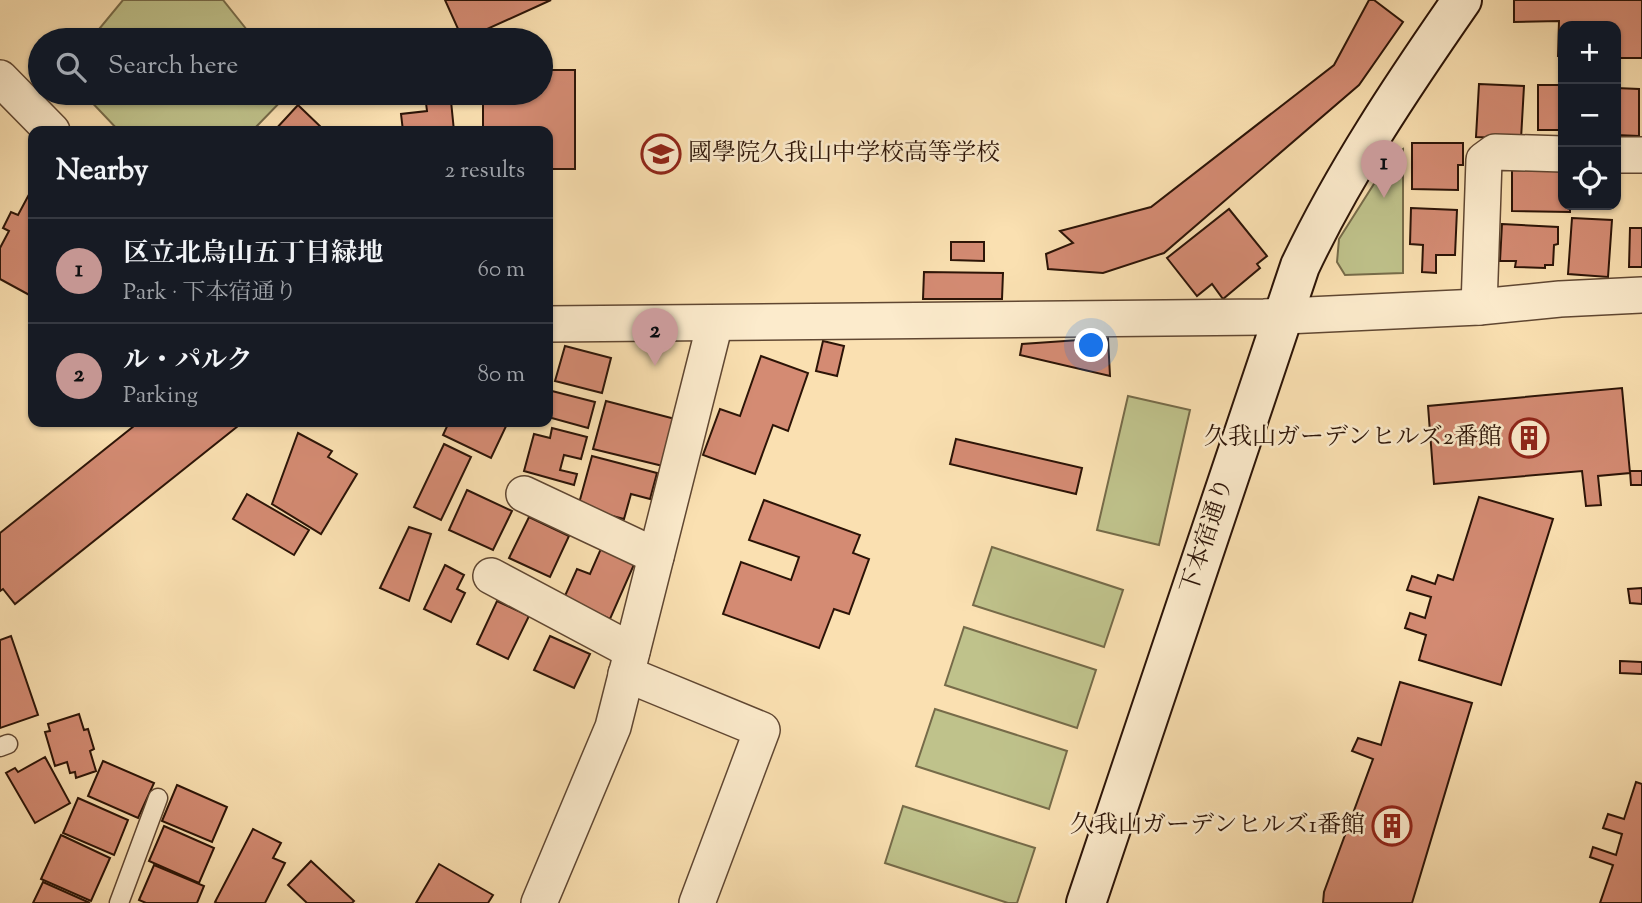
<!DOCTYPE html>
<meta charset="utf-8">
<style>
body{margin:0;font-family:"Sorts Mill Goudy","Noto Serif JP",serif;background:#242831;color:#f1f3f6}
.controls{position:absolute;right:21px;top:21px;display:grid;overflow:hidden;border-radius:14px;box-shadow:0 2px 5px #0004}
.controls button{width:63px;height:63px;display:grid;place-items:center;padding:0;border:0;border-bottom:2px solid #363941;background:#171b24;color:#f1f3f6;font:35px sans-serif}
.you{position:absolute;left:1092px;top:346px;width:24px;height:24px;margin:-18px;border:5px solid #fff;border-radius:50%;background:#1a73e8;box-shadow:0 0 0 10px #1a73e833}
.badge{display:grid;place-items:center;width:46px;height:46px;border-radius:50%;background:#c59692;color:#111;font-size:23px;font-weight:700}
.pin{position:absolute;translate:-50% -58px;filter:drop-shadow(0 2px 4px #0008)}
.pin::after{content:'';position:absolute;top:37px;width:24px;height:21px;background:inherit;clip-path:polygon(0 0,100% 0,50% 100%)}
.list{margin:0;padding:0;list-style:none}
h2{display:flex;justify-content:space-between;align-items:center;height:91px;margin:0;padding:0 28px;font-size:30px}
h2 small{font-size:23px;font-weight:400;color:#9ea1a6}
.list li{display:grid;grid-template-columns:46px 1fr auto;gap:21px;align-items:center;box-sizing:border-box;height:105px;padding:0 28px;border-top:2px solid #363941}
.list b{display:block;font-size:26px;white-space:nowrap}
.list p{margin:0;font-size:23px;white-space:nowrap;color:#9ea1a6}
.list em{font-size:23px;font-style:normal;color:#9ea1a6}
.icon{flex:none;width:38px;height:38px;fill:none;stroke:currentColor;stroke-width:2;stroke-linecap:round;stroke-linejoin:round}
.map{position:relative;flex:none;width:1642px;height:903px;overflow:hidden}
.search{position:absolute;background:#171b24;box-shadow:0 2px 5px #0004;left:28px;top:28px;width:525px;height:77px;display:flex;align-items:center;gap:18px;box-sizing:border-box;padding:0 24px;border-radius:38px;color:#9ea1a6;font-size:26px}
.panel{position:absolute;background:#171b24;box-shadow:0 2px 5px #0004;left:28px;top:126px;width:525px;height:301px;border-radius:14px}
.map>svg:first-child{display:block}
.green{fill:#bfc28b;stroke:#766b49;stroke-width:2}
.building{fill:#d48b73;stroke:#2c1407;stroke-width:2}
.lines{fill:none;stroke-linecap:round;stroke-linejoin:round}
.lane-casing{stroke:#604732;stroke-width:21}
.street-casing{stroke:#604732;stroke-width:38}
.secondary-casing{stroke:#2c1407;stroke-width:42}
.lane{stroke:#fcebcc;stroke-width:18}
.street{stroke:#fcebcc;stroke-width:35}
.secondary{stroke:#fcebcc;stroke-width:38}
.labels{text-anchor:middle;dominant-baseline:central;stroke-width:5;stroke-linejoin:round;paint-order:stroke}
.poi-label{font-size:24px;fill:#2c1407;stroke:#fcebcc;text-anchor:end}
.street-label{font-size:24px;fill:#2c1407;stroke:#fcebcc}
</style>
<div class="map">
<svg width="1642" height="903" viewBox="0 0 1642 903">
<rect width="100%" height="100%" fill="#fae0b1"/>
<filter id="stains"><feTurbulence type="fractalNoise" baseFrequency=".00286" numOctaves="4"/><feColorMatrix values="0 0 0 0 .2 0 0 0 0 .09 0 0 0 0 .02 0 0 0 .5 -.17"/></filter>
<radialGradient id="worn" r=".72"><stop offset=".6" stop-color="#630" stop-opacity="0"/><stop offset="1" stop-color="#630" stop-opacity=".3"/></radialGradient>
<g class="green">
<path d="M123,0H223L255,40H90Z"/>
<path d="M83,93H289L252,131H119Z"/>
<path d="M1403,149V273L1345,275L1337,262L1339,239L1391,157Z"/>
<path d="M1128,396L1190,410L1159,545L1097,530Z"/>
<path d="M992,547L1123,590L1104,647L973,605Z"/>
<path d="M964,627L1096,670L1077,728L945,685Z"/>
<path d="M935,709L1067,751L1049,809L916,766Z"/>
<path d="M903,806L1035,848L1017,903H1008L885,863Z"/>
</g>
<g class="building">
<path d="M445,0H551L463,40Z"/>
<path d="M1369,0H1374L1403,22L1359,85L1164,253L1103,273L1048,269L1046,254L1073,243L1060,231L1151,207L1334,65Z"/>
<path d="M1514,0H1642V58H1616V26H1563V56H1558L1559,21L1514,22Z"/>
<path d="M541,70H575V169H548V131H483V93H541Z"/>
<path d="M1479,84L1524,86L1521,139L1476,137Z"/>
<rect x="1538" y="85" width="25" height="45"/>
<path d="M1616,88L1639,89V136L1616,135Z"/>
<path d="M451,101L454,131H403L401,114L427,111L426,103Z"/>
<path d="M298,105L325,131H274Z"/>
<path d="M1412,143H1463V165H1458V190L1412,189Z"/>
<path d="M1512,170L1563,171V205H1570V212L1512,211Z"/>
<path d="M33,187V297L0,279V248L9,231L3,228L11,212L18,215Z"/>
<path d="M1411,208L1457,210L1455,255H1436V273L1422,272L1423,245L1410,244Z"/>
<path d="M1229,209L1267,256L1257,264L1260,268L1223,299L1212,284L1197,296L1167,258Z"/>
<path d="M1572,218L1612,220L1608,277L1568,274Z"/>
<path d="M1502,224L1558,227V244L1554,245L1553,265H1545V268L1515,267L1516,261H1500Z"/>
<path d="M1630,228H1642V267H1629Z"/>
<path d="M951,242H984V261L951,260Z"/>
<path d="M924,272L1003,273L1002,299H923Z"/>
<path d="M1108,338L1110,376L1020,355L1022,344Z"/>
<path d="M823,341L844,346L837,376L816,371Z"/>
<path d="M565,346L611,358L602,393L555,381Z"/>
<path d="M761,356L808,373L788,431L773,425L755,474L703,455L720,409L740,416Z"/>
<path d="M1622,388L1630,473L1598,476L1601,505L1586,506L1582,471L1434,484L1428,406Z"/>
<path d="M548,390L595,402L588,428L548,417Z"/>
<path d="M606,401L679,420L667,467L593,449Z"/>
<path d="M139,422H243L15,604L3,589L0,591V533Z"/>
<path d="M449,422H508L491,458L443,435Z"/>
<path d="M552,428L587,437L581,459L564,455L560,470L577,474L574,485L524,471L534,434L550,438Z"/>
<path d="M298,433L332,451L328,457L357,474L321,534L272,504Z"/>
<path d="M956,439L1082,468L1076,494L950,464Z"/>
<path d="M444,444L471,457L441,520L414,507Z"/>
<path d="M592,456L657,473L650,499L631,494L624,519L578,507Z"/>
<path d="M1630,471H1642V485H1631Z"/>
<path d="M467,490L512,511L493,550L449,530Z"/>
<path d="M247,494L309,530L294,555L233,519Z"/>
<path d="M1479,497L1553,519L1501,685L1419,660L1426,635L1405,628L1410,613L1425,618L1431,597L1407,590L1412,576L1435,584L1438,575L1453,580Z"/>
<path d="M764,500L860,535L853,553L869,559L849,614L834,609L819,648L723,614L741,562L791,580L799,557L749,540Z"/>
<path d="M529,517L569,536L550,577L509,558Z"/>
<path d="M409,527L431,534L409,601L380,588Z"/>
<path d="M603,544L636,560L610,619L564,598L577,569L590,574Z"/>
<path d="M445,565L464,575L457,589L465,593L451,622L424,609Z"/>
<path d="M1642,588V604L1630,603L1628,589Z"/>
<path d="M497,601L529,616L508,659L477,644Z"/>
<path d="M11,636L38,715L0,728V640Z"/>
<path d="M550,636L590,654L574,688L534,670Z"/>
<path d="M1620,661L1642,662V674L1620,673Z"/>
<path d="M1400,682L1472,703L1412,903H1323L1324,892L1373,759L1352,751L1358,738L1381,745Z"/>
<path d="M79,714L84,730L88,729L94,749L90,751L96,771L76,778L75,772L70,773L67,762L55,766L45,732L50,731L48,724Z"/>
<path d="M45,757L70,803L35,823L6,773L15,768L18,772Z"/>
<path d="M103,761L154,783L138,818L88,796Z"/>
<path d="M1636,782L1642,784V903H1600L1613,865L1590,857L1593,847L1616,855L1622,834L1603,828L1608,814L1624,819Z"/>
<path d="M177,785L227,807L212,842L162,821Z"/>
<path d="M78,798L128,820L114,855L63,833Z"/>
<path d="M164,826L214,848L199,883L149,861Z"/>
<path d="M253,829L281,843L273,858L285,863L265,903H217L215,902Z"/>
<path d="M61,835L110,858L91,901L41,879Z"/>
<path d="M311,861L354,901L352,903H307L288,885Z"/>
<path d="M439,864L493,895L488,903H416Z"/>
<path d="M154,865L204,886L197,903H146L139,900Z"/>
<path d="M43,882L90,903H33Z"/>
</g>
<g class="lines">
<g class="lane-casing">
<g id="lane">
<path d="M0,747L8,744"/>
<path d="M119,903L158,798"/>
</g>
</g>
<g class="street-casing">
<g id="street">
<path d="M0,78L52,131"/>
<path d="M1616,155H1642"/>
<path d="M1479,307L1484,160L1495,152L1563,154"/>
<path d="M548,324L1264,317L1479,307L1560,299L1642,295"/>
<path d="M524,494L656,556"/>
<path d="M491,576L632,651"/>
<path d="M626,674L762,730L697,903"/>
<path d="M539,903L613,727L715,323"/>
</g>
</g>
<g class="secondary-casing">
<path id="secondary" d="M1086,903L1300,266C1344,173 1403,85 1462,0"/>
</g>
<use href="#lane" class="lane"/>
<use href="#street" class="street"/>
<use href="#secondary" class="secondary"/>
</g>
<defs>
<g id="school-ring" transform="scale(2.0125)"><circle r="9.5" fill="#fcebcc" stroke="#8f2418" stroke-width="1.5"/><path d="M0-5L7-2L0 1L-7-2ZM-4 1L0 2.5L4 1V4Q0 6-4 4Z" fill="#8f2418"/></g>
<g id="building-ring" transform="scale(2.0125)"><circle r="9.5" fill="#fcebcc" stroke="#8f2418" stroke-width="1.5"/><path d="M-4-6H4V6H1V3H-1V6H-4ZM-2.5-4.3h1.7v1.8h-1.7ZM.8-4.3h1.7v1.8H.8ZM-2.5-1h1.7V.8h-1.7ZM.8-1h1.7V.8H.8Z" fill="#8f2418"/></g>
</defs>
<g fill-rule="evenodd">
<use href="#school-ring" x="661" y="154"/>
<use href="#building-ring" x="1529" y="438"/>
<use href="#building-ring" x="1392" y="826"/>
</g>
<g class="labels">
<g class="poi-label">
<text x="688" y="154" text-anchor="start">國學院久我山中学校高等学校</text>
<text x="1502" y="438">久我山ガーデンヒルズ2番館</text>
<text x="1365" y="826">久我山ガーデンヒルズ1番館</text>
</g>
<g class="street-label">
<text transform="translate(1208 536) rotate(-72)">下本宿通り</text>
</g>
</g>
<rect width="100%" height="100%" filter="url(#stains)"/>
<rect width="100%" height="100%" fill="url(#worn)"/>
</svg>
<div class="controls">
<button>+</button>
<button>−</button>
<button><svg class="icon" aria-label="locate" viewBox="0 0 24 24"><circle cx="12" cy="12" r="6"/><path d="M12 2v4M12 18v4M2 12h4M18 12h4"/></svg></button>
</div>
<div class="you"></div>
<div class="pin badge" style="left:1384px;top:198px">1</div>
<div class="pin badge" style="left:655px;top:366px">2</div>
<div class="search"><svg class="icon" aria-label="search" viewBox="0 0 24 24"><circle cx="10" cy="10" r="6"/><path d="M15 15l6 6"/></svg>Search here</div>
<section class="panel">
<h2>Nearby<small>2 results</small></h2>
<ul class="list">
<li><span class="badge">1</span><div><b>区立北烏山五丁目緑地</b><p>Park · 下本宿通り</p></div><em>60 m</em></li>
<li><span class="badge">2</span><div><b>ル・パルク</b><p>Parking</p></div><em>80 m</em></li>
</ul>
</section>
</div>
